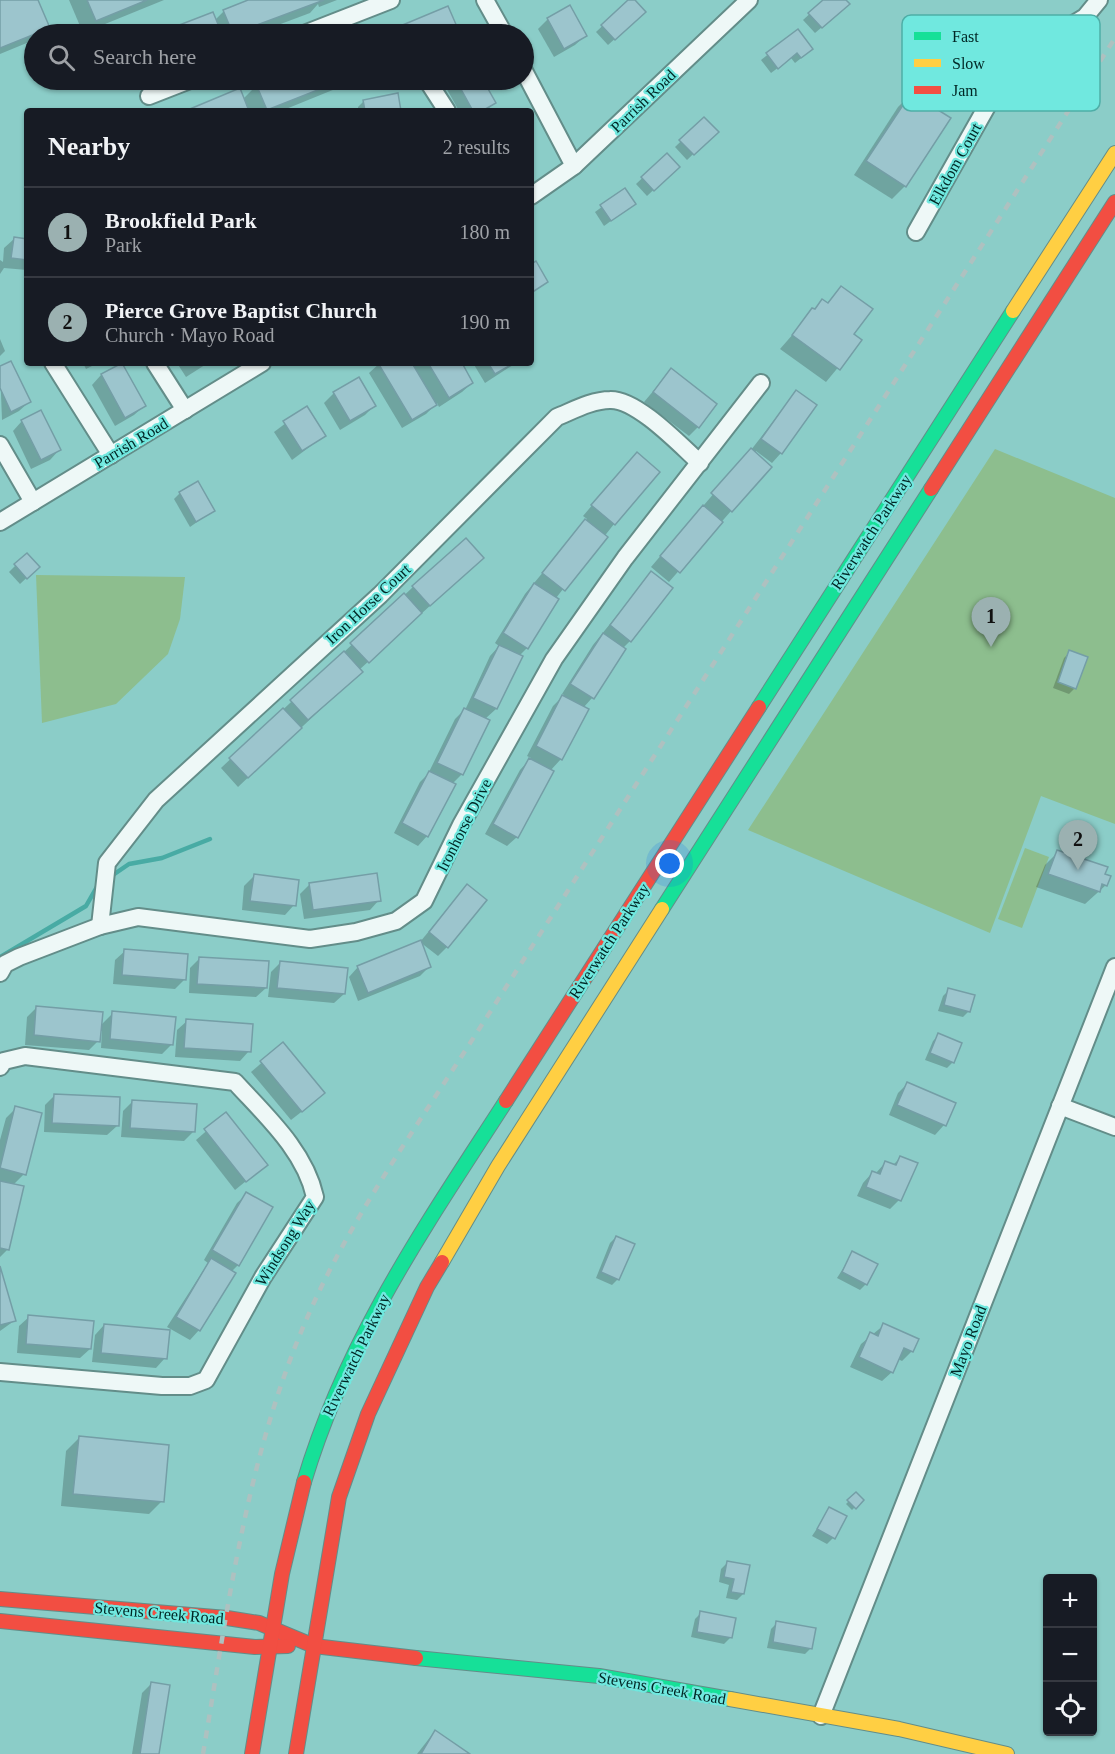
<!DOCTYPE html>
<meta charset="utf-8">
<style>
body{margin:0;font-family:Georgia,serif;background:#242831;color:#f1f3f6}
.controls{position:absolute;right:18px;bottom:18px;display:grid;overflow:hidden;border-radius:6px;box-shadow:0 2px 4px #0004}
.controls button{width:54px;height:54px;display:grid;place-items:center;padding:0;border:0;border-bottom:2px solid #363941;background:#171b24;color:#f1f3f6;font:30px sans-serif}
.you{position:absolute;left:670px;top:864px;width:21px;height:21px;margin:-15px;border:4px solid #fff;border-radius:50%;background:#1a73e8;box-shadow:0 0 0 9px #1a73e833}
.badge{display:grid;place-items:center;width:39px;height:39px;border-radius:50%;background:#9bb1b1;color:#111;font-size:20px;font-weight:700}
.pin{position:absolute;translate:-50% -50px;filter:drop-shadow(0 2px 3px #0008)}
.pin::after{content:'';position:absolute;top:32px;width:21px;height:18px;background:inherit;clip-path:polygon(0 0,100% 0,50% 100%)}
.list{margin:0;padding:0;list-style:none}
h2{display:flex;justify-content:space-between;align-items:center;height:78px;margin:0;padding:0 24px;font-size:26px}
h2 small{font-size:20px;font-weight:400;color:#9ea1a6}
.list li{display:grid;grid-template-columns:39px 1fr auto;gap:18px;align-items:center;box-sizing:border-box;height:90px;padding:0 24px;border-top:2px solid #363941}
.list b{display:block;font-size:22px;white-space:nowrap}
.list p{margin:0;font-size:20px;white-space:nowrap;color:#9ea1a6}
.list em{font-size:20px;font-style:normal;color:#9ea1a6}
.icon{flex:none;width:33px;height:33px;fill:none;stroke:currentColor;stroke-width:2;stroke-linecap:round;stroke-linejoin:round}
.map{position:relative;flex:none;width:1115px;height:1754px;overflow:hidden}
.search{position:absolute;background:#171b24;box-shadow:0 2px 4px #0004;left:24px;top:24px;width:510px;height:66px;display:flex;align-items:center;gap:15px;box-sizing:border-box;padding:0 21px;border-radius:33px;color:#9ea1a6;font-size:22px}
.panel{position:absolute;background:#171b24;box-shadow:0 2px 4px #0004;left:24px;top:108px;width:510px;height:258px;border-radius:6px}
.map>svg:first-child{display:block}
.green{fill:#8dbe8e}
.shadow{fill:#0003}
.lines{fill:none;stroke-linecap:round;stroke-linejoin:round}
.stream{stroke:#48aba4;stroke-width:4.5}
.building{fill:#9cc5cd;stroke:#749ea6;stroke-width:1.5}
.street-casing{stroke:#638d89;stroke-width:20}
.fast-casing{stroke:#638d89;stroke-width:16}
.slow-casing{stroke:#638d89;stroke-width:16}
.jam-casing{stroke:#638d89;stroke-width:16}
.street{stroke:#eef8f7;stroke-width:16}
.fast{stroke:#16e098;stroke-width:14}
.slow{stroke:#ffcf43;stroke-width:14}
.jam{stroke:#f24e42;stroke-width:14}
.rail{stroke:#aec1c0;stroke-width:4.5;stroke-dasharray:8 8;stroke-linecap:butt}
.labels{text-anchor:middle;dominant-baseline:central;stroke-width:4.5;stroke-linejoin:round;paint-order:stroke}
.street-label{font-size:16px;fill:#002624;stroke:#70e8df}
.key{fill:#70e8df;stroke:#4eaea7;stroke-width:1.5}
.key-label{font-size:16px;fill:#002624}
</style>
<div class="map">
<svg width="1115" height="1754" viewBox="0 0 1115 1754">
<rect width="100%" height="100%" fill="#8bcdc8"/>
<g class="green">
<path d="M995,449L1115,498V824L1041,796L990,933L748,830Z"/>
<path d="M36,575L185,577L180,619L168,654L116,704L42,723Z"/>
<path d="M1025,848L1049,857L1022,928L998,919Z"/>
</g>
<g class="shadow">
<path d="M0,0H37L48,27L41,34H34V40L0,54Z"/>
<path d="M69,0H164L83,33Z"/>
<path d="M252,0H337L319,7L318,4L310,13L254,34H160L212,14L214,21L224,11Z"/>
<path d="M630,0H633L638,18L608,45L596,32Z"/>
<path d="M825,0H844L842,10L815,33L803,20Z"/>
<path d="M447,8L456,29L451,34H385Z"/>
<path d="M548,19L585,36L575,45L554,57L538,29Z"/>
<path d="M797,31L805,55L795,63L791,58L771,73L761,60Z"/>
<path d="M270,80H351L345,85L281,111H189L243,99L257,85Z"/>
<path d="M448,80H481L494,103L486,111H459L444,84Z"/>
<path d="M911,94L949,119L905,186L892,199L854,175L898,107Z"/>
<path d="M364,101L400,111H358V107Z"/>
<path d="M704,119L716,132L687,160L675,147Z"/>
<path d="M667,155L678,167L647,196L636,184Z"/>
<path d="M625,190L634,204L604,226L595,212Z"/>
<path d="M14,239L27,240V270L4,268L0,274V260L3,262L4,248Z"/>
<path d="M841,288L852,335L860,341L826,382L780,349L822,301L826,304Z"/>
<path d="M0,339L5,351L0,356Z"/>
<path d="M83,363H98L86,369Z"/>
<path d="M177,363H208L186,377Z"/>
<path d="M380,363H460L472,383L462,392L439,407L437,403L426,414L402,428L369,373Z"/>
<path d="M473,363H516L485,383Z"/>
<path d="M121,364L144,406L134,415L115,426L92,385L101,375Z"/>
<path d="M0,368L29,402L19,411L2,420Z"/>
<path d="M671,370L698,427L689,436L644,402Z"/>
<path d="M358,379L374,406L365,415L340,430L324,403L334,393Z"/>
<path d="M796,392L781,453L772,463L756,451L731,511L669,582L651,567L751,450Z"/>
<path d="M306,408L324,436L292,460L274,432Z"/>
<path d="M22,421L59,450L50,460L31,469L13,431Z"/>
<path d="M627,464L614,524L556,598L527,648L519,656L496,709L485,719L488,721L462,774L452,784L427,836L418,846L394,833L420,782L428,774L455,719L466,708L490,656L499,646L495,643L525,594L587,519L583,516Z"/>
<path d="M180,493L214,510L190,527L174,499Z"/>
<path d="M26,555L38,567L20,584L9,572Z"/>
<path d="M473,567L359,670L351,681L238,787L221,768L413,587Z"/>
<path d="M651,573L630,641L623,648L592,698L583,708L561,759L550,771L517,837L507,846L485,834L520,770L531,758L527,756L553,706L564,695L562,694L593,645Z"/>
<path d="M1070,652L1075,688L1069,694L1053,688L1064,658Z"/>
<path d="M1058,852L1106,885L1085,904L1036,887L1045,865Z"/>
<path d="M254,876L294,905L285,915L242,910L244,886Z"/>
<path d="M309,885L379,900L370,910L304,919L300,894Z"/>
<path d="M458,896L447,947L438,956L420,942Z"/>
<path d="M125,951L184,980L175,989L113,984L115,960Z"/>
<path d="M200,958L266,988L256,997L189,993L190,968Z"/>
<path d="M280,963L344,994L334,1003L268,997L271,972Z"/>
<path d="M430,966L420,976L358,1001L349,977L358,967Z"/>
<path d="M949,990L969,1011L963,1017L938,1011L943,996Z"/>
<path d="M37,1007L100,1026L113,1013L172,1044L162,1054L101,1048L102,1031L99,1030L98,1041L89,1050L25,1045L27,1017Z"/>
<path d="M187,1021L249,1051L240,1061L175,1057L177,1030Z"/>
<path d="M939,1035L953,1062L947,1068L925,1060L933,1041Z"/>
<path d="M283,1044L314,1102L291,1120L251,1072Z"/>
<path d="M907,1084L954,1104L944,1125L935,1135L889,1115L898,1093Z"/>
<path d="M55,1095L117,1126L107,1135L44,1132L45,1105Z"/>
<path d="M132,1102L194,1131L184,1141L121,1137L123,1111Z"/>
<path d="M16,1108L24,1174L13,1185L7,1250L0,1257V1140L6,1118Z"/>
<path d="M226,1114L266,1165L235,1190L196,1140Z"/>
<path d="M901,1157L899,1200L890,1209L857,1196L863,1183L872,1173L875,1174L885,1163L892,1166Z"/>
<path d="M247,1194L238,1265L231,1272L199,1330L190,1340L167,1327L208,1263L204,1260L237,1203Z"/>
<path d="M616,1237L618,1279L612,1285L596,1278L610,1243Z"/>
<path d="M853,1253L866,1284L860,1290L837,1278Z"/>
<path d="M0,1271L14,1321L0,1331Z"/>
<path d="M29,1317L90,1349L80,1358L17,1353L19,1326Z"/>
<path d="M104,1325L165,1358L156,1368L92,1362L95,1335Z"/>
<path d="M884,1325L912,1351L902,1361L898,1359L892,1372L882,1381L850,1367L861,1344Z"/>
<path d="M79,1438L162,1501L149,1514L61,1506L66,1451Z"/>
<path d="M856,1494L862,1500L852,1510L846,1504Z"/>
<path d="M830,1509L833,1538L827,1544L812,1536Z"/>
<path d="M728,1562L743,1594L737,1600L726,1598L729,1585L719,1582L721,1569Z"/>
<path d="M701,1613L730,1638L724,1644L691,1637L695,1619Z"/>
<path d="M777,1623L811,1648L805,1654L767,1648L771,1629Z"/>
<path d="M151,1684L158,1754H132L142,1693Z"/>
<path d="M435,1731L467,1754H417Z"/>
</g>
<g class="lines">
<g class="stream">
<path d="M110,877L129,864L162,858L210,839"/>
<path d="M0,957L86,906L98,885"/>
</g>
</g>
<g class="building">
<path d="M0,0H38L50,28L0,48Z"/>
<path d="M87,0H147L96,21Z"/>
<path d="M248,0H324L233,34L223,10Z"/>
<path d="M628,0H635L646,12L615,40L601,25Z"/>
<path d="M823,0H846L850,4L822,28L808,13Z"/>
<path d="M570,5L587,36L564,49L547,18Z"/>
<path d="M448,6L458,29L446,34H381Z"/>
<path d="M213,12L222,34H156Z"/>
<path d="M798,29L813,49L801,58L797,53L778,69L766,53Z"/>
<path d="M267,80H343L267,110L256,84Z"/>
<path d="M456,80H483L496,103L482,111H473Z"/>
<path d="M240,88L249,111H185Z"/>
<path d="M398,93L401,111H365L363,100Z"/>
<path d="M911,93L951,118L906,187L866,161Z"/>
<path d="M704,117L719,132L694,155L679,140Z"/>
<path d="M667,153L680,167L654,191L641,177Z"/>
<path d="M625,188L636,204L611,221L600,205Z"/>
<path d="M14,237L27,239V260L11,258Z"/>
<path d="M536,261L548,282L531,293V264Z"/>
<path d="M841,286L873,309L854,334L862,340L840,370L792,335L812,308L815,309L822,299L828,303Z"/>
<path d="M11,361L31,402L11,412L0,388V366Z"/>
<path d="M122,363L146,406L125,418L101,374Z"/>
<path d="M378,363H412L437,405L412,420Z"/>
<path d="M428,363H462L473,383L449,398Z"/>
<path d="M488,363H514L495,374Z"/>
<path d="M671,368L717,404L699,428L653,392Z"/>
<path d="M359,377L376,406L350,421L333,392Z"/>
<path d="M796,390L817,405L782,454L761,439Z"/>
<path d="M307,406L326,436L302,451L283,421Z"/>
<path d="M41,410L61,450L41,460L21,420Z"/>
<path d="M751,448L772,467L732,512L711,493Z"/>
<path d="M637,452L660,472L615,525L591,505Z"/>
<path d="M198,481L215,511L196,522L179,492Z"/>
<path d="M703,505L723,522L680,573L660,556Z"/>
<path d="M585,519L608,537L565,591L542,573Z"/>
<path d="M466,538L484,558L430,606L412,586Z"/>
<path d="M27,553L40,567L27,579L14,564Z"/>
<path d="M651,571L673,588L631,642L610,625Z"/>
<path d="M534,583L559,599L528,649L503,633Z"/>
<path d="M404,593L422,613L369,663L350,643Z"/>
<path d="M603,633L626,649L594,699L570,684Z"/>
<path d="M499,645L523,656L497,709L473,698Z"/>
<path d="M1069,650L1088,657L1076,689L1058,682Z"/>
<path d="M344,651L363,672L308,720L290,700Z"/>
<path d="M562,695L589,709L562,760L536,746Z"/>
<path d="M283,708L302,728L248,778L229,758Z"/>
<path d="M464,708L490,720L463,775L437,763Z"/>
<path d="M529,758L554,771L518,838L493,824Z"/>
<path d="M429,771L456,784L428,837L402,823Z"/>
<path d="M1057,850L1108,867L1105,874L1111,876L1107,886L1102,884L1100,892L1048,874Z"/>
<path d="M377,873L381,901L313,910L309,883Z"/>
<path d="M254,874L299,880L296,906L250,901Z"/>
<path d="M467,884L487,900L448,948L429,932Z"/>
<path d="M421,940L431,967L368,993L357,966Z"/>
<path d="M124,949L188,954L186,980L122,975Z"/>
<path d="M199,957L269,961L267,988L197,984Z"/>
<path d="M280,961L348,968L345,994L277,988Z"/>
<path d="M948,988L975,995L970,1012L944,1005Z"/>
<path d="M36,1006L103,1012L100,1042L34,1035Z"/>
<path d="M112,1011L176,1017L173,1045L110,1039Z"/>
<path d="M186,1019L253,1024L251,1052L184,1048Z"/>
<path d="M938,1033L962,1043L954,1063L930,1053Z"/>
<path d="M283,1042L325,1093L302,1112L260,1061Z"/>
<path d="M907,1082L956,1103L946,1126L897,1105Z"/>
<path d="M54,1094L120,1097L119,1126L52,1123Z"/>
<path d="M132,1100L197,1104L195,1132L130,1128Z"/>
<path d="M15,1106L42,1113L26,1175L0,1168Z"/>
<path d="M226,1112L268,1165L246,1182L204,1129Z"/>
<path d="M900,1156L918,1163L901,1201L866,1187L872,1171L880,1174L885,1161L896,1165Z"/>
<path d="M0,1181L24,1186L9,1250L0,1248Z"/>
<path d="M246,1192L273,1207L239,1266L212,1250Z"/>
<path d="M616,1236L635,1244L619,1280L601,1272Z"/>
<path d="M852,1251L878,1264L867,1285L842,1272Z"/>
<path d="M211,1258L236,1273L200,1331L176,1317Z"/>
<path d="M0,1266L16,1321L0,1325Z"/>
<path d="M28,1315L94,1321L91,1349L26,1344Z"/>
<path d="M883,1323L919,1339L913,1352L904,1348L893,1373L859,1357L870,1332L878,1336Z"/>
<path d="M104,1324L170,1330L167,1359L101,1353Z"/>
<path d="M79,1436L169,1445L164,1502L73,1494Z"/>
<path d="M856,1492L864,1500L856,1509L847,1500Z"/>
<path d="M829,1507L847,1516L835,1539L817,1529Z"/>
<path d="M727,1561L750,1565L744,1594L731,1592L734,1579L724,1577Z"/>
<path d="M700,1611L736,1618L732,1638L697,1632Z"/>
<path d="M776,1621L816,1628L812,1649L773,1642Z"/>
<path d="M151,1682L170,1685L159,1754H140Z"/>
<path d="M435,1730L470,1754H421Z"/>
</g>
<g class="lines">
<g class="street-casing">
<g id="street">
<path d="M485,0L504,34"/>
<path d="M304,34L391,0"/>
<path d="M524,71L574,166"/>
<path d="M427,80L447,111"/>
<path d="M149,96L190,80"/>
<path d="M531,196L574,166L749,0"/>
<path d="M916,232L999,85L1057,34L1085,17L1099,0"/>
<path d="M53,363L111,455"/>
<path d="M155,363L185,410"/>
<path d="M0,445L33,502"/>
<path d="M0,522L262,363"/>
<path d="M100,926L107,863L156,800L380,595L557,417C572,411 592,400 610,400C637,399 680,445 700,463"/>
<path d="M0,973L5,964L19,957L100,926L138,917L310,939L356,932L396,921L424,901L461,825L554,659L625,558L761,383"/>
<path d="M0,1067L4,1061L25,1056L235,1082C266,1116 305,1151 315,1197L263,1277L206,1380L190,1386H162L0,1372"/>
<path d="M1060,1106L1115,1127"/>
<path d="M821,1716L1115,967"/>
</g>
</g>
<g class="fast-casing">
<g id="fast">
<path d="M759,707L1013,311"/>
<path d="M662,909L931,489"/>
<path d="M304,1482C347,1338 426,1225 506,1101"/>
<path d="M416,1658L599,1676L730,1699"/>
</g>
</g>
<g class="slow-casing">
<g id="slow">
<path d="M1013,311L1115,153"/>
<path d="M442,1262L498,1166L662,909"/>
<path d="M730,1699L899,1729L1007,1754"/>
</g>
</g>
<g class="jam-casing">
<g id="jam">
<path d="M931,489L1115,202"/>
<path d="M506,1101L759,707"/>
<path d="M0,1599L227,1618L259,1623L314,1646L416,1658"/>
<path d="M0,1621L255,1647L288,1646"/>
<path d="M252,1754L282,1574L304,1482"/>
<path d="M296,1754L339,1497L368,1414L427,1287L442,1262"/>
</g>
</g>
<use href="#street" class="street"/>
<use href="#fast" class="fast"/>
<use href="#slow" class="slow"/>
<use href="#jam" class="jam"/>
<path class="rail" d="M203,1754C228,1607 247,1455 307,1318C350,1219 416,1128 474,1037L1115,38"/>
</g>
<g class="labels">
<g class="street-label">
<text transform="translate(643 101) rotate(-44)">Parrish Road</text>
<text transform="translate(955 164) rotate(-61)">Elkdom Court</text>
<text transform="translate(131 443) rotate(-31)">Parrish Road</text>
<text transform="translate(871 532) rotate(-57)">Riverwatch Parkway</text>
<text transform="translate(368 604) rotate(-43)">Iron Horse Court</text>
<text transform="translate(464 825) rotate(-63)">Ironhorse Drive</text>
<text transform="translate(609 941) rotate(-57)">Riverwatch Parkway</text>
<text transform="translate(285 1243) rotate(-58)">Windsong Way</text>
<text transform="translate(968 1341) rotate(-69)">Mayo Road</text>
<text transform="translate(356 1355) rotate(-64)">Riverwatch Parkway</text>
<text transform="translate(159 1613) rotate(5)">Stevens Creek Road</text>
<text transform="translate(662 1688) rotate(10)">Stevens Creek Road</text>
</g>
</g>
<rect x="902" y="15" width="198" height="96" rx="9" class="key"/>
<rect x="914" y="32" width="27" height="8" fill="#16e098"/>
<rect x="914" y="59" width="27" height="8" fill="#ffcf43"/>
<rect x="914" y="86" width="27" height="8" fill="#f24e42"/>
<g class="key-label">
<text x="952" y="42">Fast</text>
<text x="952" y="69">Slow</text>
<text x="952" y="96">Jam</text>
</g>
</svg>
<div class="controls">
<button>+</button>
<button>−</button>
<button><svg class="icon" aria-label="locate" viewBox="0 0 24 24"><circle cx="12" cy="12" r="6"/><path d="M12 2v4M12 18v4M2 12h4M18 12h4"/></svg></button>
</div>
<div class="you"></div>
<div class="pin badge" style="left:991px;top:647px">1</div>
<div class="pin badge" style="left:1078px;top:870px">2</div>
<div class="search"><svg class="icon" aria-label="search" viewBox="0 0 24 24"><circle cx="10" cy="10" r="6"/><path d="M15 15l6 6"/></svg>Search here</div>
<section class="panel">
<h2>Nearby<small>2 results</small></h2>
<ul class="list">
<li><span class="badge">1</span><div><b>Brookfield Park</b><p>Park</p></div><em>180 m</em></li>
<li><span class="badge">2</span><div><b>Pierce Grove Baptist Church</b><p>Church · Mayo Road</p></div><em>190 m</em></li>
</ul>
</section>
</div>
